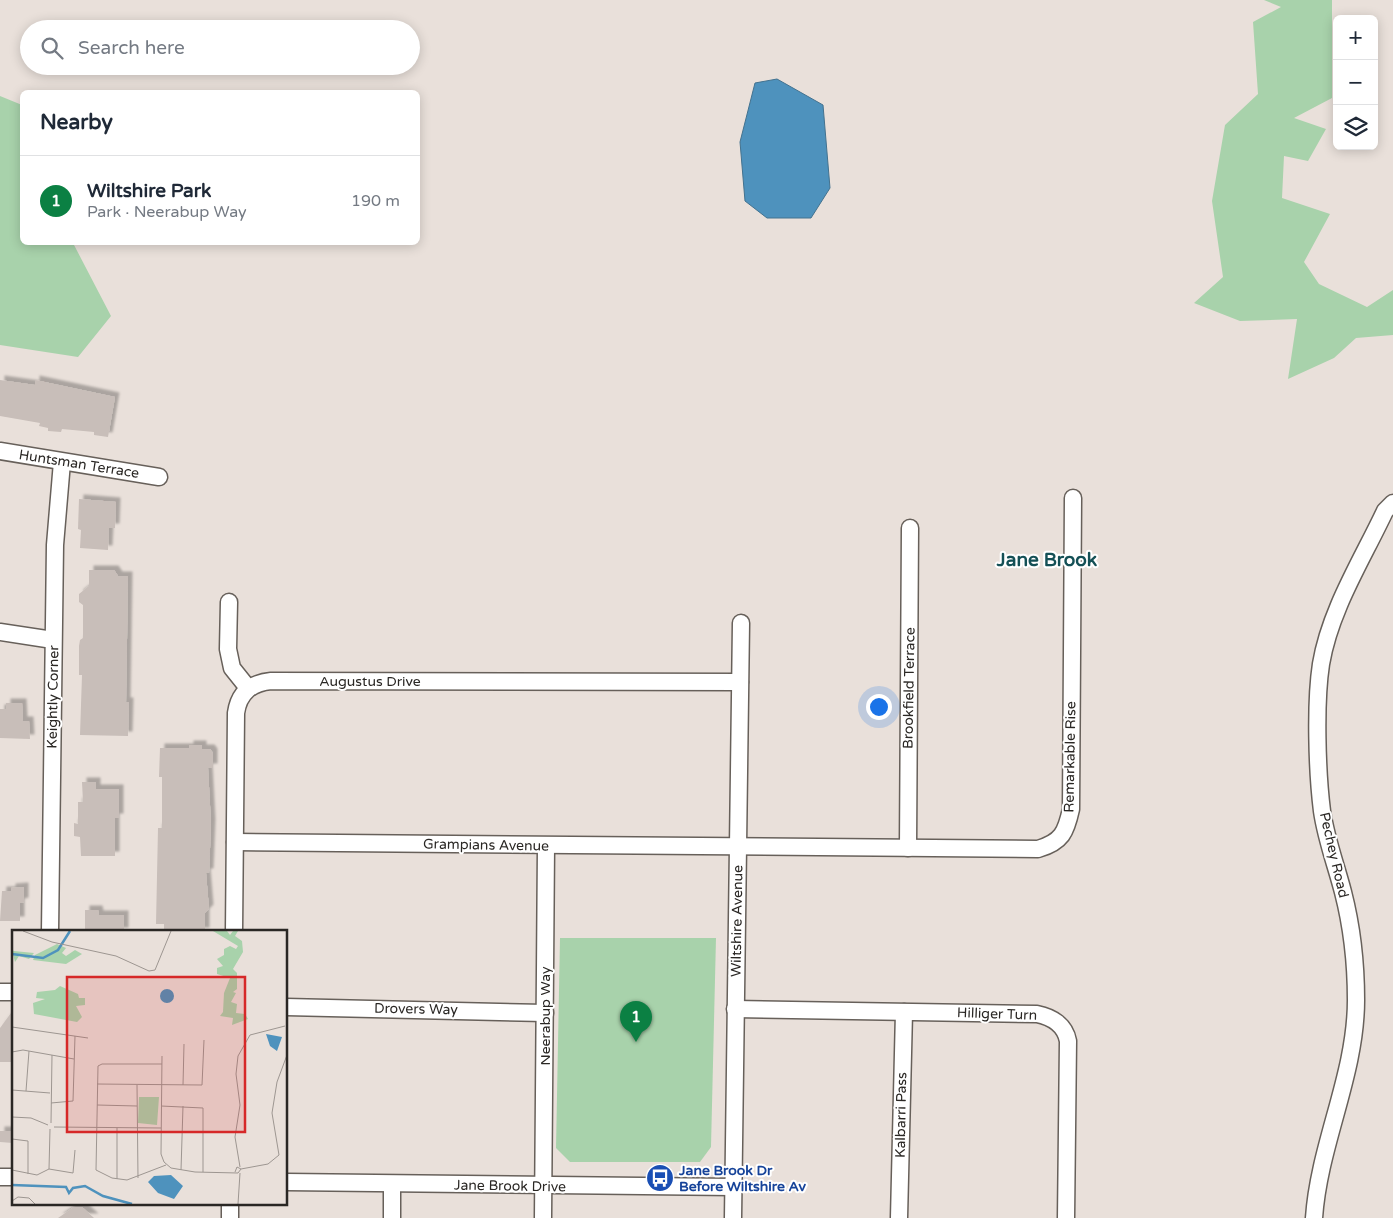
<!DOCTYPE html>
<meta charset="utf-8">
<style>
body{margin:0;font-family:"Varela Round",sans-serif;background:#f6f6f7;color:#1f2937}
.controls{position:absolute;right:15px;top:15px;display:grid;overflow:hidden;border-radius:8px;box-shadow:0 2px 12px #0003}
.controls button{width:45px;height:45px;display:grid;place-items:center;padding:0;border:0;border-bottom:1px solid #e0e1e3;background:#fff;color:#1f2937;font:25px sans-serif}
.you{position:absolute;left:878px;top:706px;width:18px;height:18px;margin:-12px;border:4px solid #fff;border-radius:50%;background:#1a73e8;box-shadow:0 0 0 8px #1a73e833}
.badge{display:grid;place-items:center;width:32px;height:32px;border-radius:50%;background:#0b8043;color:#fff;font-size:16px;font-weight:700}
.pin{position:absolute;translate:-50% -41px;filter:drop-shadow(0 1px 2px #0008)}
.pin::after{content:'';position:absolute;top:26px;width:18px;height:15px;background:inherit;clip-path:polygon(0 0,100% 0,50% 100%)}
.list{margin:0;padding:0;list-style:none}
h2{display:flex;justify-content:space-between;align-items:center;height:65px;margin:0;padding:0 20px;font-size:21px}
h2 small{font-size:16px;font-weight:400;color:#747a83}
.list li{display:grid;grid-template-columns:32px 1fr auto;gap:15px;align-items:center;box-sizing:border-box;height:90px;padding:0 20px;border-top:1px solid #e0e1e3}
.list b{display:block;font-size:19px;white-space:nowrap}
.list p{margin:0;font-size:16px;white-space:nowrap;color:#747a83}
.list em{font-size:16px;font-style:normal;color:#747a83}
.icon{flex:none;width:28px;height:28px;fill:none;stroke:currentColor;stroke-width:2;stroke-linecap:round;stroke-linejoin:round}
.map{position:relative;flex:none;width:1393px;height:1218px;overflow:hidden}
.search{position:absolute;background:#fff;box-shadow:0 2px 12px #0003;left:20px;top:20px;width:400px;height:55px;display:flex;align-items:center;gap:12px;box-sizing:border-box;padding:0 18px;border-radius:28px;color:#747a83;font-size:19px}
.panel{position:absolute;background:#fff;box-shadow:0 2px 12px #0003;left:20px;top:90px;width:400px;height:155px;border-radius:8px}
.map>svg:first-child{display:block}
.green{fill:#a8d2ab}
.water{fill:#4e92bd;stroke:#43728f}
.building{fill:#c8beb9;filter:url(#shadow)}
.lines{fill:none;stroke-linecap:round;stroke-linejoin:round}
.minor-casing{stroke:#67605a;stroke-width:19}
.minor{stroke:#fff;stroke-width:16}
.labels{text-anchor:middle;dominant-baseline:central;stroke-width:4;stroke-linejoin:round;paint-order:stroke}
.street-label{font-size:14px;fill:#2a2724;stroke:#fff}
.transit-label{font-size:14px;font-weight:bold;fill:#164399;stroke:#fff;text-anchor:start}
.district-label{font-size:19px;font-weight:bold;fill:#145056;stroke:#fff}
.inset-river{fill:none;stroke:#4e92bd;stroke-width:2.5}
.inset-road{fill:none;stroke:#9d9691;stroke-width:1}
.view{fill:#d62828;fill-opacity:0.15;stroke:#d62828;stroke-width:2.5}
.inset-edge{fill:none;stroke:#2a2724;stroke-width:2.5}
</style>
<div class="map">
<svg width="1393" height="1218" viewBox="0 0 1393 1218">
<defs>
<filter id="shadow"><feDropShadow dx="4.5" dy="-4.5" stdDeviation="1" flood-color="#0004"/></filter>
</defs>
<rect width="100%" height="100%" fill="#e9e0da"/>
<g class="green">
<path d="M1264,0H1332V98L1294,118L1326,129L1308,161L1284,156L1282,198L1330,214L1304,262L1319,284L1367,307L1393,290V335L1356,338L1334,358L1288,379L1297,319L1240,321L1194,303L1223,277L1212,201L1225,125L1258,94L1253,22L1281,7Z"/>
<path d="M0,96L22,105V242L73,243L111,316L78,357L0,345Z"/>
<path d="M560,938H716L711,1147L700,1162H570L556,1148Z"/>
</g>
<path class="water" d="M777,79L823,105L830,188L811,218H767L745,201L740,142L755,83Z"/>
<g class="building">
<path d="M0,380L35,385V380L115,397L108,437L94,435V432L62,429L61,432L48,431V428L39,426L40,423L0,416Z"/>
<path d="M79,499L116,502L115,528H109L108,550L80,548L81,530L78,529Z"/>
<path d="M89,570H114L118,576H128L126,702H129L128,736L80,735L82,675H79V646L80,640L83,638V605L79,602V594L89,586Z"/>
<path d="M6,703H22L23,721H29L30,739L0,738V709H6Z"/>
<path d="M189,745H202V749H210L213,753V768H208L211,824L209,873H206L209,909L205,913V932H164V924H156L158,828H162V777H159L160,748H189Z"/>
<path d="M82,782H96V789H119V818H115V856H81L80,837L74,836V823L78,824V802H83Z"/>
<path d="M24,887V902L20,903V921H0L2,891H11V888Z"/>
<path d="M85,910H98L99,915H124V932H85Z"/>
<path d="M14,1009V1062H0V1028Z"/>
<path d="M0,1131H13V1143L0,1142Z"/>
<path d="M74,1207H82L94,1218H58Z"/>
</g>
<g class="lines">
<g class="minor-casing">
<g id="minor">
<path d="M0,451L159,477"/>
<path d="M229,602L228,649L232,668L248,688"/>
<path d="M0,632L53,640"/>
<path d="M235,842L1038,849C1062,842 1066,832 1071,809L1073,498"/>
<path d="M908,848L910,528"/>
<path d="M50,932L55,545L62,462"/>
<path d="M234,932L236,713C239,692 252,683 271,681L740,682"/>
<path d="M0,992H14"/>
<path d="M286,1007L545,1013"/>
<path d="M735,1009L1037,1014C1052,1017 1065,1025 1068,1041L1066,1218"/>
<path d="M0,1177H14"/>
<path d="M286,1182L733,1187"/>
<path d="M230,1218V1204"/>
<path d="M392,1218V1184"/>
<path d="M543,1218L546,846"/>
<path d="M733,1218L741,623"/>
<path d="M899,1218L904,1012"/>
<path d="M1314,1218C1319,1144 1356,1075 1356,1000C1356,963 1352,927 1343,892C1336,865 1326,839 1322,811C1317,771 1315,703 1321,664C1330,610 1362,560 1385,511L1393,503"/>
</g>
</g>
<use href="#minor" class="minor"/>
</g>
<defs>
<g id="bus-disc" transform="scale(1.4375)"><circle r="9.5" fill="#1a4fb4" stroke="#fff"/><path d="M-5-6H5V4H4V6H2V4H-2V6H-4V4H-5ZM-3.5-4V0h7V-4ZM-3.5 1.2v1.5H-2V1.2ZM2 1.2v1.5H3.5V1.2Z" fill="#fff"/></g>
</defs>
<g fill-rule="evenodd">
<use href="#bus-disc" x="660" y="1178"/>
</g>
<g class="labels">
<g class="street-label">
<text transform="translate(79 464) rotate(9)">Huntsman Terrace</text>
<text x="370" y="681">Augustus Drive</text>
<text transform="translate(909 688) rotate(-89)">Brookfield Terrace</text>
<text transform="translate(53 697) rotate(-89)">Keightly Corner</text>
<text transform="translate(1070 757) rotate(-89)">Remarkable Rise</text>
<text transform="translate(486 845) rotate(1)">Grampians Avenue</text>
<text transform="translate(1334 855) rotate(77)">Pechey Road</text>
<text transform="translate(737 921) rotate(-89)">Wiltshire Avenue</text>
<text transform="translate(416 1009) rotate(1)">Drovers Way</text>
<text transform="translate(997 1014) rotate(2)">Hilliger Turn</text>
<text transform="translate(545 1016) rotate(-90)">Neerabup Way</text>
<text transform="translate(901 1115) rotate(-89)">Kalbarri Pass</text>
<text transform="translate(510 1186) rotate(1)">Jane Brook Drive</text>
</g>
<g class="transit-label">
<text x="679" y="1170">Jane Brook Dr<tspan x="679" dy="16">Before Wiltshire Av</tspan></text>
</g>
<g class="district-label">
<text x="1047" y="560">Jane Brook</text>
</g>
</g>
<g transform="translate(12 930)">
<rect width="275" height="275" fill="#e9e0da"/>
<path d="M201,1H215L218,5L221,1H226L223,6L230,11L231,22L221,39L225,43V59L221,62L224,63L219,72L225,74L224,83L233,84L236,89L220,95L221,88L208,86L211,82L212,63L218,48L205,44V38L211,36L205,29L212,25V19L218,16L224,19L226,16ZM45,14L54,18L50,23L54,26L63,20L70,24L54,34L21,30L23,25ZM0,20L2,21L22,23L17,29L7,26L3,32ZM48,56L66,64L67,68H73V75L64,76L70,87L65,92L22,84L21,73L33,69L24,68L25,62L43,60ZM127,167H147L145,195L126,193Z" fill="#a8d2ab"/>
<path d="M148 66a7 7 0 1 1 14 0a7 7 0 1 1-14 0ZM254,104L270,107L265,121L258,116ZM159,245L171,256L162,269L146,263L136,252L142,246Z" fill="#4e92bd"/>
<path class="inset-river" d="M0,24L31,28L46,20L58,1M0,255L54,257L57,263L61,258L73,256L91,266L120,274"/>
<path class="inset-road" d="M11,1L40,12L104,26L137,41L143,40L159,1M275,78V118M0,97L76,108M0,122L11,120L62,129M150,126L149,224L152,232L159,238L183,242L226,243L229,239L225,237L223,242M150,134H90L86,136L84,240L100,248L115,250L154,235M85,154L190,155L192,110M125,155L126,248M171,155L172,114M0,160L38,163M14,161L17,121M39,173L61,171L63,106M85,175L125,176M149,176L191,178V242M0,187L19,188L36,195M39,193L40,125M42,197L149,198M0,209L16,211V244M228,237L223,207L228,175L224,144L226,126L238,105L273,96M37,239L61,243L63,220M229,239L256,234L267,225L260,183L265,152L275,125M0,240L25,245L37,239L38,199M169,240L171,176M105,249V198M0,271L6,267L17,268L23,274M226,274L228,243"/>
<path class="view" d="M55,47H233V202H55Z"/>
<rect width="275" height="275" class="inset-edge"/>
</g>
</svg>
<div class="controls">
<button>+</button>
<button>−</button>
<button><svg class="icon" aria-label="layers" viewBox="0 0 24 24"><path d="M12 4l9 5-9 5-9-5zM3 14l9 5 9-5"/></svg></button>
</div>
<div class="you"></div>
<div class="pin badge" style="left:636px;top:1042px">1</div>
<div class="search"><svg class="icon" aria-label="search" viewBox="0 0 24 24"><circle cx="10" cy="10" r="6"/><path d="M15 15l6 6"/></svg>Search here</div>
<section class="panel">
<h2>Nearby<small></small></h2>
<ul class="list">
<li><span class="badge">1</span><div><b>Wiltshire Park</b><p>Park · Neerabup Way</p></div><em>190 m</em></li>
</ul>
</section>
</div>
